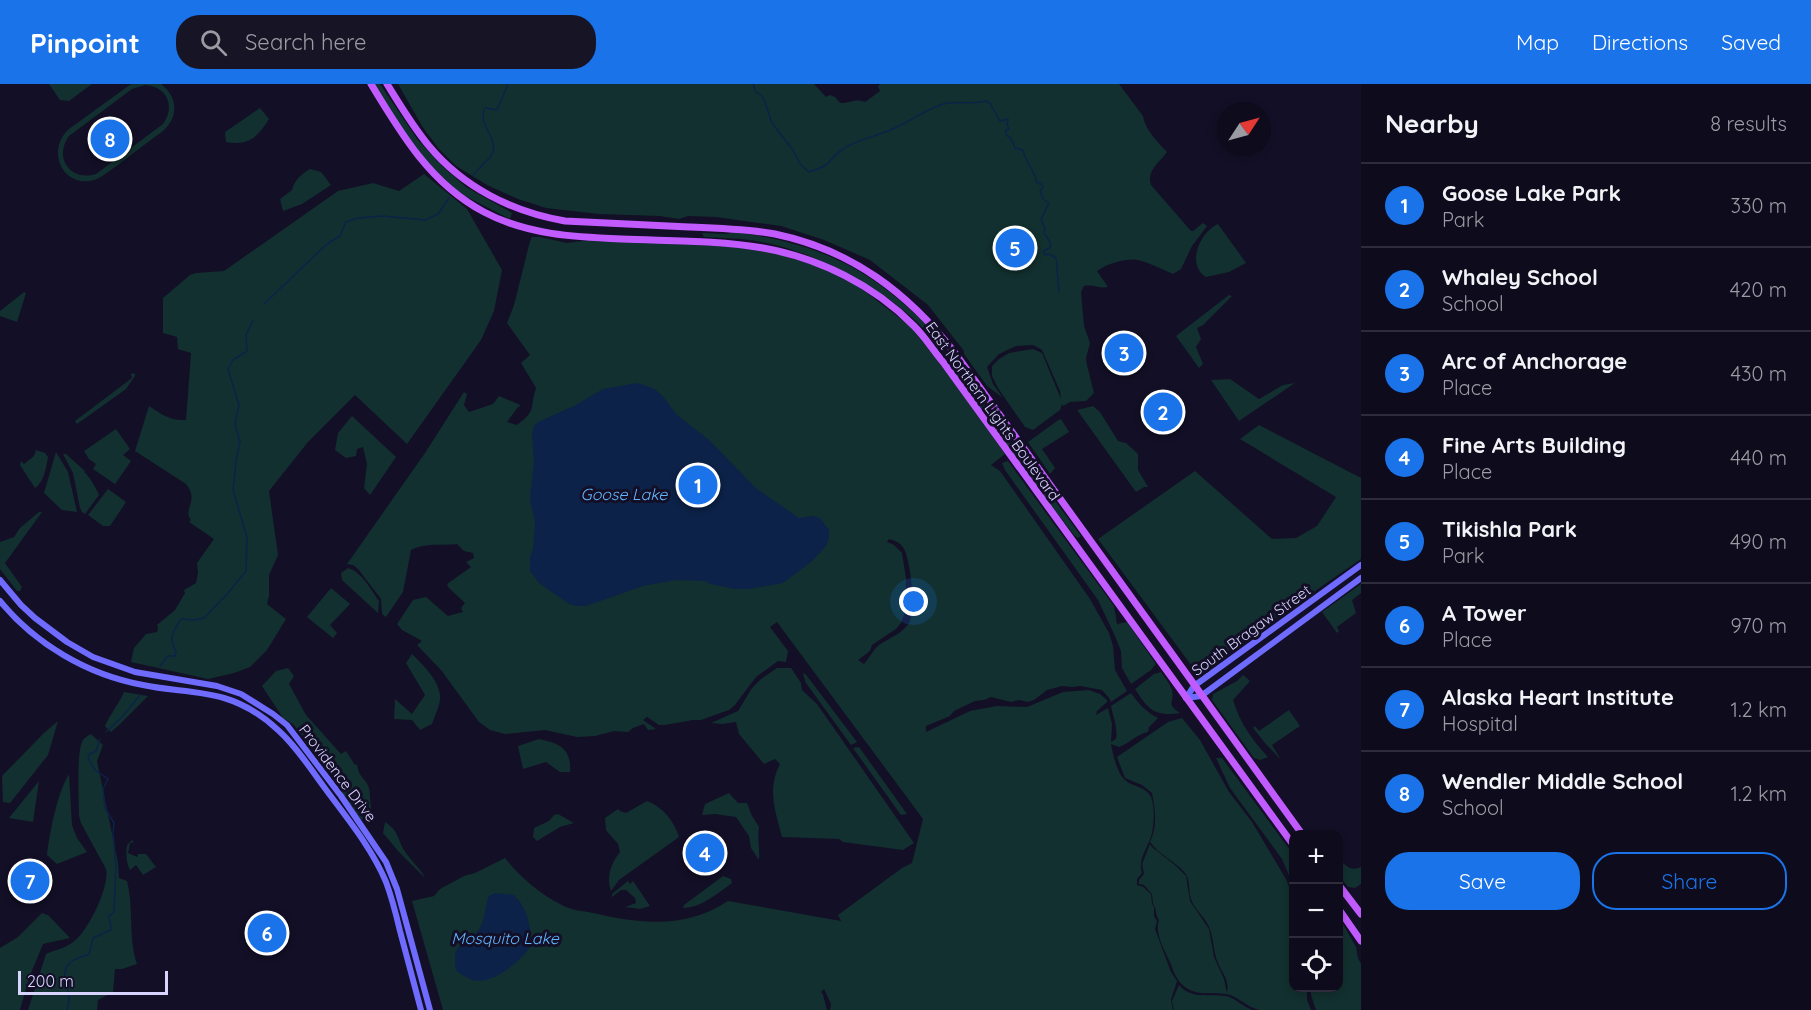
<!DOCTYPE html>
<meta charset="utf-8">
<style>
body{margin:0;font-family:Quicksand,sans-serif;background:#171425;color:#f1f3f6}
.controls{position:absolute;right:18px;bottom:18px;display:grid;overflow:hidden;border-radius:12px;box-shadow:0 3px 9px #0003}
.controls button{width:54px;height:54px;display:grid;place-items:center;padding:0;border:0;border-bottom:2px solid #2e2b3b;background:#0e0b1c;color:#f1f3f6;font:30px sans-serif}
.compass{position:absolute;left:1217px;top:18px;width:54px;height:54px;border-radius:50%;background:#0e0b1c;box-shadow:0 3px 9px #0003;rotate:54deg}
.scale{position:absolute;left:18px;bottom:15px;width:150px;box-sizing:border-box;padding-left:6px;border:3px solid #d9d4ff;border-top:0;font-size:16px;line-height:21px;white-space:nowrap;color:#d9d4ff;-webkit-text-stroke:4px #130f26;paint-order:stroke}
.you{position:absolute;left:914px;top:518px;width:21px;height:21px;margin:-15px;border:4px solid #fff;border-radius:50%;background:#1a73e8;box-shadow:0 0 0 9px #1a73e833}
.badge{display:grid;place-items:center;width:39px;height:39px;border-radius:50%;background:#1a73e8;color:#fff;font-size:20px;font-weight:700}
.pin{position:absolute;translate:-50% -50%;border:3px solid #fff;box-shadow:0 2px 6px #0006}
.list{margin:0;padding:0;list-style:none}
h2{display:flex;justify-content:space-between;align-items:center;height:78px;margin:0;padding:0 24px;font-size:26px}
h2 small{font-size:20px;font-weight:400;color:#9b9ba3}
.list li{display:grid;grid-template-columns:39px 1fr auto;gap:18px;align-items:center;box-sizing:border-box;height:84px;padding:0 24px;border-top:2px solid #2e2b3b}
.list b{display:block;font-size:22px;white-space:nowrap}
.list p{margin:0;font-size:20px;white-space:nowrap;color:#9b9ba3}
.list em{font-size:20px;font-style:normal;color:#9b9ba3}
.actions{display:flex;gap:12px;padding:18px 24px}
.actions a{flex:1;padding:14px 0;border:2px solid #1a73e8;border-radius:24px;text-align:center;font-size:21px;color:#1a73e8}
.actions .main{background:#1a73e8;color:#fff}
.icon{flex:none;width:33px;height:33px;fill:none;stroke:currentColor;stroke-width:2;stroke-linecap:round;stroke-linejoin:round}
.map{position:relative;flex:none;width:1361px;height:926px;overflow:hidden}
header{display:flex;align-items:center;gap:36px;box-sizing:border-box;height:84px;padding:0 30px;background:#1a73e8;color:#fff}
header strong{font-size:28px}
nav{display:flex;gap:33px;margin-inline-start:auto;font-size:21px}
.search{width:420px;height:54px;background:#171425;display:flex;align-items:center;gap:15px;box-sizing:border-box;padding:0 21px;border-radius:24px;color:#9b9ba3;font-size:22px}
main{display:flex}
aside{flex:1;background:#0e0b1c}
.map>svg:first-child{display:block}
.green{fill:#12302f;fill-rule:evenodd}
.water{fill:#0c2248}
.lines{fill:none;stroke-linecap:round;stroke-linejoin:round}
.stream{stroke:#0c2248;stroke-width:1.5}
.secondary{stroke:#6f6bff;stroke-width:6}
.primary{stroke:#c25bff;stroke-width:7}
.labels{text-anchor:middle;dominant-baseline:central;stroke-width:6;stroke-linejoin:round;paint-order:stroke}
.street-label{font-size:15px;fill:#d9d4ff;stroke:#130f26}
.water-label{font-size:16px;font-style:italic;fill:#62b6ff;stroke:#130f26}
</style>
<header>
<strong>Pinpoint</strong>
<div class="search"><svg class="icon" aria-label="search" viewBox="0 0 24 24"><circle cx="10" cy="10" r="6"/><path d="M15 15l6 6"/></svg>Search here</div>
<nav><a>Map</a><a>Directions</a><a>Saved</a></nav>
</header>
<main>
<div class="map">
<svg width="1361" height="926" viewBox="0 0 1361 926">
<rect width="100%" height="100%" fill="#130f26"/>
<g class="green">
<path d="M49,0H92L69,17L60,16Z"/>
<path d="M131,0H161C178,13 179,33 163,47C148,58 133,69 118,81C110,86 103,93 94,96C63,105 45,66 69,45ZM145,1C167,2 176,23 163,40L96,90C71,98 53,74 69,52L132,5Z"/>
<path d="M372,0H380L417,55L443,83L466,103L512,129L510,135L461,110L421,73Z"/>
<path d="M398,0H814L826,13L830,11L835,13L840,19C850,20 854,14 865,18L880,7L878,2L881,0H1119L1143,32C1145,46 1158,58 1167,68C1159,79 1146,87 1151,101L1191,147H1193L1203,139L1207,142L1192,162L1181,185L1173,190C1164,186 1147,178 1138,176C1125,174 1107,180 1097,187L1108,203C1100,205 1093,200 1084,202L1081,208L1084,242L1090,259L1086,274L1087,281L1094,309L1086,317L1070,318L1063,322L1062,320L1060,326L1033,346L1025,343L998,304L992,292V282L999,275L1009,269L1033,265L1042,269L1061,315L1060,307L1042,266L1033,261L1016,262L999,270L987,283L993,300L1003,314L987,302L964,270V267L928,221L870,176L824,156L781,142L716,133L688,132L679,135L660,132L599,130L546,124L518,115L487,101L456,82L438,64L422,42Z"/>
<path d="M260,24L269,35C257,54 249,62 226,58L225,48Z"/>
<path d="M310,85L321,88L331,101L302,120L283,127L280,115L292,106C294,97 301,90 310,85Z"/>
<path d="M424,90L467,125L502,186L494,227L481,256L407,360L355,311L308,358L269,407L278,471L269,491V512L267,520L286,535L267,566L250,583L234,589L208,595L131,578L134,564L146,550L157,548L158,544L157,541L175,526L185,509L184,506L196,499L198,489L197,479L214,455L189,438L191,436C182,425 200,417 186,400L135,367L149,322C161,330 170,337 186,336L191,269L178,265L177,253L163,249V214L190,191L196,189L224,187L338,107L373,99L399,107Z"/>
<path d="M1218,140L1246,179L1229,188L1206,193C1185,180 1201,147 1218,140Z"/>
<path d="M735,148C811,159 860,178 916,231C924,239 939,252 941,263H938C931,254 924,245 917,238C874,198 808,164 750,156C735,154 719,154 704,153L702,149L727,150Z"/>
<path d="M532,153H540L567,159L590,156L734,163L779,170L825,185L858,202L910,242L951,294L1005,370L991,381L1000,387L1090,515L1109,549L1113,562L1115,586L1127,607L1111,618L1109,614L1102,606L1080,602L1072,603L1062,602L1047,606L1034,616L1028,618L1019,616L1011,618L991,613L984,616L975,617L954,627L950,632L926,642V648L970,627L997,622L1027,623L1063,608L1089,606L1100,610L1107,616V618L1097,627L1096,631L1108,624L1112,640L1111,658L1116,655C1118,644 1113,633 1111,622L1131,609C1139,620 1146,628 1158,634L1149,643L1148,648C1137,650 1130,659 1119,663L1111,660C1113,671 1117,688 1124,695C1131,703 1146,702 1151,713C1155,724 1154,738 1152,749C1149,763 1137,775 1142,789L1137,795V801L1143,803L1151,810L1152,820L1154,823V832L1157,837L1155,845L1171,888L1177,897L1171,916L1173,926H830L831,920L824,905L821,908L823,911L827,926H443L412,817L434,812L440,805L464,792L475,789L505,774C520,793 540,810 562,821C570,826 583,827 593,829C640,840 686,845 728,817L841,837L838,831L902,784L912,779L923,735L777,538L770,543L788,567L786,578L778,577L756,593L735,621L729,626L701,636H693L665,641H659L647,633L643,636L656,645L648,646L644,640L633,644L628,648L614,647L595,652L577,653L545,646L505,650L490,646L479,638L441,586L417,561L422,557L402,546L397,540L413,516L426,513L448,532L463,528L461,524L465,519L449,504L447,500L471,483L466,478L474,474L473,469L464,467L457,460C440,462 427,458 411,466L403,508L386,533L382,530L381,515L358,485L353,481L347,480L425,369L464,308L467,310L464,321L469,328L493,320L499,312L518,320L521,322L518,323L507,338L517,341C537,326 529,326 536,304L521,279L530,271L507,239L514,221L530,157ZM889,455C896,457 901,459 904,465C911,478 916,527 909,539C902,550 889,554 879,561C873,566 869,574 864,580L858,576L870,567L872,561L896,545L901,539L905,528L906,494L902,469L894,461L887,458Z"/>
<path d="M24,208L26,209L17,238L0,232V227Z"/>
<path d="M1229,211L1232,212L1203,241L1197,244L1201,255L1196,263L1203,280L1199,284L1176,252Z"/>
<path d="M951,275L956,280L1014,361L1008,364L951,285L950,280Z"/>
<path d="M132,289L135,290V292L126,305L77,340L75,337L132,294L131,291Z"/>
<path d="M1230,295L1259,315L1283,301L1295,299L1239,337L1211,296Z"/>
<path d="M1093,322L1100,328L1118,357L1126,359L1138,370V386L1148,403H1144L1136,408L1077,326Z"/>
<path d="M352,332L396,373L370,411L364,404L367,380L363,363L357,365L356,372L346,374L335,366L338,349Z"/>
<path d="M1061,335L1069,348L1042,365L1055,384L1050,390L1028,358L1057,337Z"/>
<path d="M1259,341L1361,394V475L1197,589L1098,455L1195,387L1272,455L1296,454L1317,442L1336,413L1240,355Z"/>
<path d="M116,345L130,365L123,371L131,377L115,400L93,385L96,380L89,375L84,367Z"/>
<path d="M1017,365L1081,452L1078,454L1074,451L1011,369Z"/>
<path d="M36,366L45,369L48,373C46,384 44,398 35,404L20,381L21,377L24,380L34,372Z"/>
<path d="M56,368L68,388L77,428L62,426L44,409Z"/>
<path d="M63,370H66L85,387L84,388C88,390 98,407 99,411L85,430L82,428L80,424L73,389Z"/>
<path d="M1008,377L1114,522L1117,540L1127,538L1156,580L1151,586L1131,600L1122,584L1121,567L1115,552L1098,516L1005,386L1002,379Z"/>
<path d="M108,405L126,418L110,442H103L88,431Z"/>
<path d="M39,428H42L5,479L22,503L20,507H17L0,485V458L14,453L20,444Z"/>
<path d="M348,484C362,488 371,506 379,517L378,529L342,496L341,489Z"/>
<path d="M1361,500V509L1352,516L1356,529L1337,543L1339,547L1337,549L1322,528Z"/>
<path d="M331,504L350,520L330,541L337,549L333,554L307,533Z"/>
<path d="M412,570C423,581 438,595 440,611C441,620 435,631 432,640L420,646L412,636L394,635L395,615L412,630L425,611L406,579Z"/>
<path d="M288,584L294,592L289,600L306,631L341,670L346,667L355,681L357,680C359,695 366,694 369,704C371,713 369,720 373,730L361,736L339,705L336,688L317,660L307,657L293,640L283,634L262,602L276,587Z"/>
<path d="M777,584H791L801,599L802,606L817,620L914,759L903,766L843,758L839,755L782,753C775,726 767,705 780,680L775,675L764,680L739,650L736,638L722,640L711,639L738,627L752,604L761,595Z"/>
<path d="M1161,588C1165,594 1170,600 1172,606C1175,619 1165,619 1180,629C1154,633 1148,625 1135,605L1154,590Z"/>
<path d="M804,589L807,592L857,658L851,661L806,599L803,590Z"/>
<path d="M1243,591L1250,597L1233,616C1240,639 1252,656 1268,673L1260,676L1254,674L1212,616L1213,610L1237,597Z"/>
<path d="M124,608L148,612L119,641L111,648L105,642C110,630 119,620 124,608Z"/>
<path d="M1289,626L1300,642L1272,661L1281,676L1265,659L1253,644L1255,642L1259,647Z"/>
<path d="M1182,634L1200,656L1229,708L1252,738L1286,795L1293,813L1294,904H1307V916L1311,926C1295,926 1274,926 1259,926C1247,923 1236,911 1226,910C1213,908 1196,912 1185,903C1174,895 1173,883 1167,872C1162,861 1155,848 1159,836C1155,831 1157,825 1153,820L1152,810L1144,801L1139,800V796L1144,790L1142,780L1150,760L1152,763L1176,782L1186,792L1190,817L1209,845L1214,873L1224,895L1227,909C1230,897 1222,889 1218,879C1213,867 1214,854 1209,843C1205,833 1194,825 1191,815C1188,806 1191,797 1185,789C1175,777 1159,771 1150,758C1158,741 1155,726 1152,709L1142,701L1125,694L1117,673L1168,638Z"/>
<path d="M58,637L48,671L10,719L3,718L2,692L44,649Z"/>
<path d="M91,650L103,661L97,677L118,779L119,794L127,797C134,824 128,853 137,880L122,885H115L113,908L98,916L97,926H28L46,870C55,866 66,864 73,858C88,848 110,802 106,785L81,739L79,732C79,718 76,666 83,656C84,654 89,651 91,650Z"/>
<path d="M539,655C559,659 572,665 570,688H560L546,678L523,685L518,662Z"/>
<path d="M859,663L907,730L901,731L853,664Z"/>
<path d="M1216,674H1222L1293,770V801L1282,775L1230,704Z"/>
<path d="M69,690L72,741L77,754L87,768L57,780L47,771C50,747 57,710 69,690Z"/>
<path d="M39,697L33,738L9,734Z"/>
<path d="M729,709L738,719H747L752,732L759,743C757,754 760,764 759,776L751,764L749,752L736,733L715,730L702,731L705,720Z"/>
<path d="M647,717C663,723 674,737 679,753L619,796L611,807C606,793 611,779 620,768L618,760L606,746L605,734L618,725L620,727L626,729Z"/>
<path d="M558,730L574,739L560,743L537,757L533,753L534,744L549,737L554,731Z"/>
<path d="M385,738C399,747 397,754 404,766C410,776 421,785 425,794L399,768L383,749Z"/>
<path d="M132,756L134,758L130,759L128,769L137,773L138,770H146L156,783L143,791L136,781L130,786C126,778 126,770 127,761Z"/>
<path d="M1338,773C1345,781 1350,788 1361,783V800L1355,804L1348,803L1339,792Z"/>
<path d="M723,792L731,795L732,799C718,809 701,824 683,824L684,821Z"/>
<path d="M628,797L630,800L633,797L650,822L640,825L625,823L636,819L635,814L626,806H621L612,813V810Z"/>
<path d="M42,829L48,831L70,854L43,860L29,894L20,926H0V864L18,853Z"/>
<path d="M1339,833L1356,863L1358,874L1361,880V926H1316L1311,911V904H1338Z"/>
<path d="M1179,901C1191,916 1209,909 1226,912C1235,914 1244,923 1252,926H1174L1172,917Z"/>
</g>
<g class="water">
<path d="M637,299L653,304L662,311L676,330L709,356L757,405L799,434L812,432L820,434L829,446V454L826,462L811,478L783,499L749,505H735L710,500L705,497L676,496L643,502L586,522H576L569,520L539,499L530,487V474L533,464L535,439L530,415L534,378L532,351L534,342L538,338L576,321L603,305Z"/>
<path d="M495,809L514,811C528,825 530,841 532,860C522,877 488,906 468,894C456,887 455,889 455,873C456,858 471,857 478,847C486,837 484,822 489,812Z"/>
</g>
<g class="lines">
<g class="stream">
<path d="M753,0L756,8L763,13L772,39L792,65L801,81L809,88C814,86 821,84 826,81C832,76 836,69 843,65C858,55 878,52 895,44C910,37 924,27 940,21C955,16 972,21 986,17L991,20L992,23L1000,37L1008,35L1007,40L1009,45L1006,46V51L1011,54L1015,64L1023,66C1025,78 1036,89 1037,99L1042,100L1043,103L1040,107L1043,115L1049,119L1041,135L1045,145L1044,149L1049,156L1051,163L1044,167L1045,171L1049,170L1056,174L1059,208"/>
<path d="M473,91C478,85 485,79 490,73C503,56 476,42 485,24L497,26L508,0"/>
<path d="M264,220L327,160L340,152L346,138L358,134L382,132L425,136L438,130L449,114"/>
<path d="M160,582L168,572H175L176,567C168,554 173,548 181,535L195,536L204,534L229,508L246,487L247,453L233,406L236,377L240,358L235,340L239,321L228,285L233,276L247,267L246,251L253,236"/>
<path d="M106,648L122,633L140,611"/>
<path d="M67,926C68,923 69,920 69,916C70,904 58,888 71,878C76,874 84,872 89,870L93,854L111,846L109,832L114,828L116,782L113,749L114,739L105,724L103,705L108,695L95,686L88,674L90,670L96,667L100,655"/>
</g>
<g class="secondary">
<path d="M0,496L21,521L35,534L67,558L93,573L135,588L217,602L241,610L273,630L287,641L341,712L386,778L397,805L430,926"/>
<path d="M0,517C35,560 88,591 143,601C170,607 197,606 224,614C244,620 263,632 278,646C296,662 310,684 324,703C346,733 372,764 386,798C392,814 396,830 400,847C407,873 414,900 421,926"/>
<path d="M1186,614L1194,602L1361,481"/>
<path d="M1186,614L1201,612L1361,494"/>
</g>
<g class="primary">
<path d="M371,0C401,50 431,100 484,128C527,151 575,153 622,155C667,157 718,156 763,164C819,174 874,201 914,242C925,253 933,266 943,278L1294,762"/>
<path d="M387,0C400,21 413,43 429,62C463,103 512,128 565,137C606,139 647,141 689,143C717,144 747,145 775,150C852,166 908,209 955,269L1302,750"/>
<path d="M1338,800L1361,830"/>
<path d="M1338,824L1361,857"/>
</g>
</g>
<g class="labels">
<g class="street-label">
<text transform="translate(993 327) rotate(54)">East Northern Lights Boulevard</text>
<text transform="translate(1251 546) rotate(-36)">South Bragaw Street</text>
<text transform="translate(338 689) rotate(53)">Providence Drive</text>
</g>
<g class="water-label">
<text x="624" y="410">Goose Lake</text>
<text x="505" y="854">Mosquito Lake</text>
</g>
</g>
</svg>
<div class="controls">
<button>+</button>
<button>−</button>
<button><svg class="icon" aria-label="locate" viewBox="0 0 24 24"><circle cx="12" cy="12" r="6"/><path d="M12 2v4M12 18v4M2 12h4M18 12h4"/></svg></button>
</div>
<svg class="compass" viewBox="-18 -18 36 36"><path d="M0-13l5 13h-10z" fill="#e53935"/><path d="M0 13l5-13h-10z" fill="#9b9ba3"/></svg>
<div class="scale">200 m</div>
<div class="you"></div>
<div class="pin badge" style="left:698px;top:401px">1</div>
<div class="pin badge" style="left:1163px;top:328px">2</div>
<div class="pin badge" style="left:1124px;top:269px">3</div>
<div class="pin badge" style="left:705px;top:769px">4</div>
<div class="pin badge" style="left:1015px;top:164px">5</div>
<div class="pin badge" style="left:267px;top:849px">6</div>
<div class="pin badge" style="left:30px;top:797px">7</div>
<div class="pin badge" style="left:110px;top:55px">8</div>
</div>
<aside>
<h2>Nearby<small>8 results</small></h2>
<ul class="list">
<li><span class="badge">1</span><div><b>Goose Lake Park</b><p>Park</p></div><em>330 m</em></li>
<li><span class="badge">2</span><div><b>Whaley School</b><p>School</p></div><em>420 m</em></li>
<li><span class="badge">3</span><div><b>Arc of Anchorage</b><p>Place</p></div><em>430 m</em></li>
<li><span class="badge">4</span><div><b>Fine Arts Building</b><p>Place</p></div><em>440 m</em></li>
<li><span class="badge">5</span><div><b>Tikishla Park</b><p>Park</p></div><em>490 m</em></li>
<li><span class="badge">6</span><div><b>A Tower</b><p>Place</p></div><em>970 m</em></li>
<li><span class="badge">7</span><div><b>Alaska Heart Institute</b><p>Hospital</p></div><em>1.2 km</em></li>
<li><span class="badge">8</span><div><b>Wendler Middle School</b><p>School</p></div><em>1.2 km</em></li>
</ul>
<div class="actions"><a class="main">Save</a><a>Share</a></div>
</aside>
</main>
